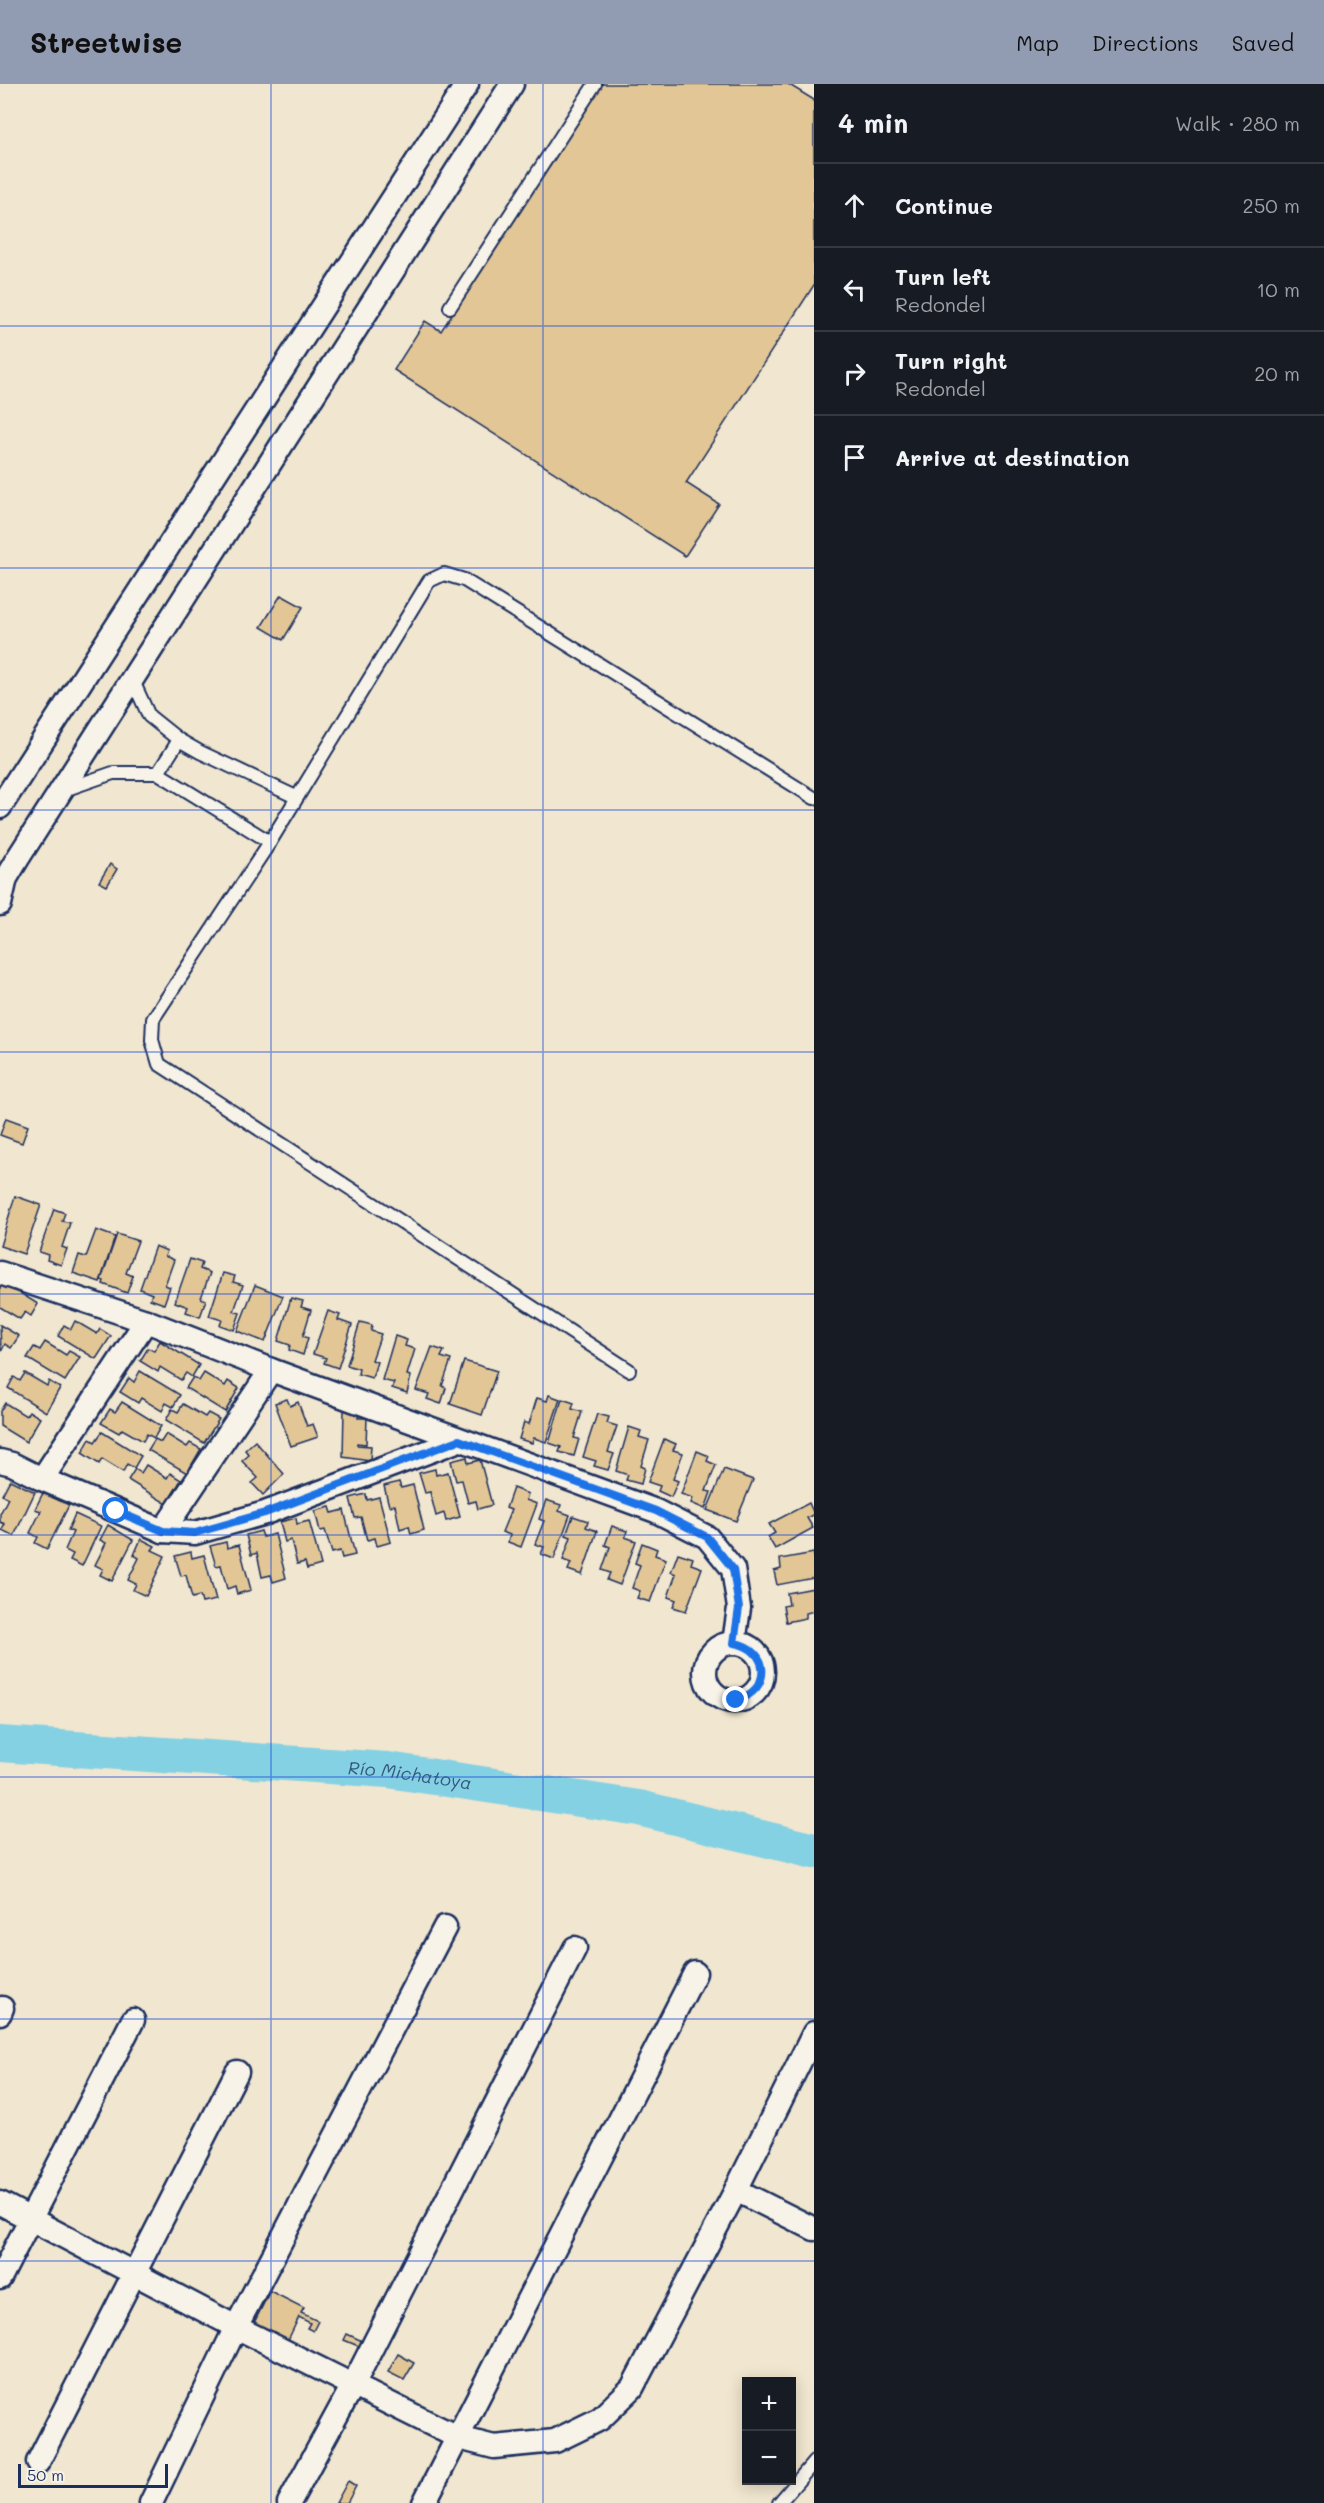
<!DOCTYPE html>
<meta charset="utf-8">
<style>
body{margin:0;font-family:Mali,sans-serif;background:#242831;color:#f1f3f6}
.controls{position:absolute;right:18px;bottom:18px;display:grid;overflow:hidden;border-radius:0px;box-shadow:0 3px 15px #0003}
.controls button{width:54px;height:54px;display:grid;place-items:center;padding:0;border:0;border-bottom:2px solid #363941;background:#171b24;color:#f1f3f6;font:30px sans-serif}
.scale{position:absolute;left:18px;bottom:15px;width:150px;box-sizing:border-box;padding-left:6px;border:3px solid #1b2f5e;border-top:0;font-size:16px;line-height:21px;white-space:nowrap;color:#1b2f5e;-webkit-text-stroke:4px #f7f3e8;paint-order:stroke}
.stop{position:absolute;width:18px;height:18px;margin:-14px;border:4px solid #1a73e8;border-radius:50%;background:#fff}
.stop.end{background:#1a73e8;border-color:#fff;box-shadow:0 2px 6px #0008}
.list{margin:0;padding:0;list-style:none}
h2{display:flex;justify-content:space-between;align-items:center;height:78px;margin:0;padding:0 24px;font-size:26px}
h2 small{font-size:20px;font-weight:400;color:#9ea1a6}
.list li{display:grid;grid-template-columns:39px 1fr auto;gap:18px;align-items:center;box-sizing:border-box;height:84px;padding:0 24px;border-top:2px solid #363941}
.list b{display:block;font-size:22px;white-space:nowrap}
.list p{margin:0;font-size:20px;white-space:nowrap;color:#9ea1a6}
.list em{font-size:20px;font-style:normal;color:#9ea1a6}
.icon{flex:none;width:33px;height:33px;fill:none;stroke:currentColor;stroke-width:2;stroke-linecap:round;stroke-linejoin:round}
.map{position:relative;flex:none;width:814px;height:2419px;overflow:hidden}
header{display:flex;align-items:center;gap:36px;box-sizing:border-box;height:84px;padding:0 30px;background:#919bb2;color:#111}
header strong{font-size:28px}
nav{display:flex;gap:33px;margin-inline-start:auto;font-size:21px}
main{display:flex}
aside{flex:1;background:#171b24}
.map>svg:first-child{display:block}
.lines{fill:none;stroke-linecap:round;stroke-linejoin:round}
.river{stroke:#84d1e3;stroke-width:36}
.building{fill:#e2c696;stroke:#1b2f5e;stroke-width:1.5}
.lane-casing{stroke:#1b2f5e;stroke-width:16}
.street-casing{stroke:#1b2f5e;stroke-width:27}
.lane{stroke:#f7f3e8;stroke-width:12}
.street{stroke:#f7f3e8;stroke-width:22}
.route{stroke:#1a73e8;stroke-width:8}
.grid{fill:none;stroke:#1d4ed8;stroke-width:1.5;stroke-opacity:0.55}
.labels{text-anchor:middle;dominant-baseline:central;stroke-width:4.5;stroke-linejoin:round;paint-order:stroke}
.water-label{font-size:18px;font-style:italic;fill:#35587f;stroke:#f7f3e8}
</style>
<header>
<strong>Streetwise</strong>
<nav><a>Map</a><a>Directions</a><a>Saved</a></nav>
</header>
<main>
<div class="map">
<svg width="814" height="2419" viewBox="0 0 814 2419">
<rect width="100%" height="100%" fill="#f1e6cf"/>
<filter id="ink" filterUnits="userSpaceOnUse"><feTurbulence type="fractalNoise" baseFrequency=".0167" numOctaves="2"/><feDisplacementMap in="SourceGraphic" scale="12" xChannelSelector="R" yChannelSelector="G"/><feConvolveMatrix kernelMatrix="1 2 1 2 8 2 1 2 1" color-interpolation-filters="sRGB"/></filter>
<g filter="url(#ink)">
<g class="lines">
<path class="river" id="s1" d="M0,1660L388,1686L639,1724L814,1767"/>
</g>
<g class="building">
<path d="M602,0H788L814,16V201L686,399L719,420L685,472L394,286L425,237L441,247Z"/>
<path d="M281,511L303,523L283,556L261,543Z"/>
<path d="M110,780L117,785L107,802L99,798Z"/>
<path d="M6,1034L28,1042L22,1059L0,1051Z"/>
<path d="M15,1112L41,1121L24,1170L0,1162Z"/>
<path d="M54,1125L65,1129L62,1137L70,1139L62,1163L67,1165L61,1181L47,1176L48,1171L39,1168Z"/>
<path d="M96,1146L115,1153L100,1198L73,1189L79,1171L86,1173Z"/>
<path d="M117,1150L138,1157L126,1189L133,1192L127,1209L103,1200L104,1197L101,1196Z"/>
<path d="M155,1162L167,1167L165,1172L174,1176L165,1201L170,1203L164,1220L150,1215L152,1210L140,1205Z"/>
<path d="M190,1175L202,1179L200,1185L210,1189L201,1214L206,1216L200,1233L186,1228L188,1223L175,1218Z"/>
<path d="M223,1189L235,1192L233,1198L243,1201L234,1227L240,1229L234,1246L220,1241L222,1236L209,1232Z"/>
<path d="M0,1197L38,1220L31,1232L25,1228L20,1235L0,1223Z"/>
<path d="M255,1201L283,1212L265,1258L237,1247Z"/>
<path d="M291,1214L303,1217L301,1223L311,1226L303,1252L308,1254L303,1271L289,1266L290,1261L278,1257Z"/>
<path d="M328,1227L340,1231L338,1236L352,1241L338,1284L324,1279L326,1274L313,1270Z"/>
<path d="M75,1237L97,1250L100,1245L111,1252L96,1275L58,1252L64,1241L71,1245Z"/>
<path d="M360,1238L372,1241L371,1247L381,1250L372,1276L377,1278L372,1294L358,1290L359,1285L347,1281Z"/>
<path d="M0,1241L19,1252L11,1264L5,1260L1,1268Z"/>
<path d="M395,1252L407,1256L405,1262L415,1265L407,1291L411,1292L407,1309L392,1304L394,1299L382,1296Z"/>
<path d="M160,1257L199,1281L192,1293L186,1289L181,1296L160,1283L158,1288L140,1277L148,1264L154,1267Z"/>
<path d="M45,1258L66,1271L69,1267L80,1273L65,1297L27,1274L34,1263L40,1266Z"/>
<path d="M432,1263L444,1267L441,1273L451,1276L442,1302L446,1304L441,1320L427,1315L429,1310L416,1306Z"/>
<path d="M464,1277L497,1287L482,1331L450,1320Z"/>
<path d="M140,1287L180,1311L173,1323L166,1319L162,1327L141,1314L138,1319L120,1308L129,1294L134,1298Z"/>
<path d="M25,1289L47,1302L49,1297L60,1304L46,1328L8,1304L14,1293L20,1297Z"/>
<path d="M204,1289L225,1302L228,1297L239,1304L225,1328L186,1304L193,1293L199,1297Z"/>
<path d="M549,1311L560,1315L546,1358L534,1354L532,1359L519,1355L524,1338L529,1340L537,1314L547,1317Z"/>
<path d="M287,1315L290,1322L298,1318L307,1342L313,1340L318,1353L291,1362L275,1319Z"/>
<path d="M562,1315L574,1319L572,1325L582,1328L574,1354L579,1355L574,1372L559,1368L561,1363L549,1359Z"/>
<path d="M122,1318L161,1342L154,1354L147,1350L143,1357L122,1345L119,1349L101,1339L110,1325L115,1328Z"/>
<path d="M5,1319L26,1332L29,1327L40,1334L26,1358L0,1342V1327Z"/>
<path d="M183,1320L205,1333L208,1329L219,1335L204,1359L166,1336L172,1325L178,1328Z"/>
<path d="M344,1325L358,1326V1334H367L366,1360L357,1359V1361L371,1362L370,1377L343,1373Z"/>
<path d="M597,1330L609,1333L607,1339L617,1342L608,1368L614,1370L608,1386L594,1382L596,1377L583,1373Z"/>
<path d="M629,1343L641,1347L639,1353L649,1356L641,1382L645,1384L641,1400L626,1396L628,1391L616,1387Z"/>
<path d="M102,1348L141,1372L134,1384L127,1380L123,1388L102,1375L99,1380L82,1369L90,1355L95,1358Z"/>
<path d="M166,1350L187,1363L190,1359L201,1365L187,1389L148,1366L155,1355L161,1358Z"/>
<path d="M664,1355L676,1360L673,1366L683,1369L673,1395L678,1397L671,1413L658,1407L660,1402L648,1398Z"/>
<path d="M255,1357L284,1390L263,1411L252,1399L258,1394L242,1377L249,1371L245,1366Z"/>
<path d="M697,1367L709,1372L707,1377L716,1381L706,1407L711,1408L705,1425L691,1419L693,1414L681,1410Z"/>
<path d="M467,1373L468,1379L480,1376L492,1421L478,1425L476,1417L468,1419L462,1396L456,1397L451,1377Z"/>
<path d="M146,1381L167,1394L170,1389L181,1396L167,1420L128,1396L135,1385L141,1389Z"/>
<path d="M435,1385L436,1391L448,1388L460,1433L446,1437L444,1429L436,1432L430,1408L425,1409L419,1389Z"/>
<path d="M724,1385L753,1396L736,1437L707,1426Z"/>
<path d="M10,1396L35,1408L14,1452L2,1446L5,1440L0,1438V1430L8,1414L2,1411Z"/>
<path d="M399,1398L401,1404L413,1401L424,1446L411,1450L409,1442L400,1445L395,1421L389,1422L384,1402Z"/>
<path d="M513,1404L528,1410L526,1416L537,1420L521,1463L508,1458L510,1451L502,1448L511,1426L506,1424Z"/>
<path d="M43,1409L69,1421L47,1465L35,1459L38,1453L30,1449L41,1427L35,1425Z"/>
<path d="M366,1410L367,1416L379,1413L391,1458L377,1462L375,1454L367,1456L361,1433L355,1434L350,1414Z"/>
<path d="M546,1416L561,1421L559,1427L570,1431L554,1475L541,1470L544,1463L535,1460L544,1437L539,1435Z"/>
<path d="M809,1419L814,1430L807,1434L813,1444L775,1465L768,1453L775,1449L769,1440Z"/>
<path d="M330,1423L332,1429L344,1426L355,1471L342,1474L340,1467L332,1469L325,1446L320,1447L315,1427Z"/>
<path d="M75,1430L101,1442L82,1482L70,1476L73,1470L65,1466L73,1448L68,1446Z"/>
<path d="M573,1432L588,1437L586,1443L597,1447L582,1491L568,1486L571,1479L563,1476L571,1453L566,1451Z"/>
<path d="M296,1434L297,1440L309,1437L321,1481L307,1485L305,1478L297,1480L291,1456L285,1458L280,1438Z"/>
<path d="M108,1441L133,1456L112,1497L100,1491L103,1485L95,1481L106,1459L100,1456Z"/>
<path d="M612,1442L627,1447L625,1453L636,1457L620,1501L607,1496L610,1489L602,1486L610,1463L605,1461Z"/>
<path d="M261,1447L263,1453L275,1450L286,1494L273,1498L271,1491L262,1493L257,1469L251,1471L246,1451Z"/>
<path d="M141,1455L155,1462L152,1466L165,1472L146,1512L133,1506L136,1500L128,1496L139,1474L134,1471Z"/>
<path d="M226,1458L227,1464L239,1461L251,1506L237,1510L235,1502L227,1505L221,1481L216,1482L210,1462Z"/>
<path d="M642,1459L657,1465L655,1471L666,1475L650,1518L637,1514L640,1507L632,1504L640,1481L635,1479Z"/>
<path d="M191,1468L192,1474L204,1471L216,1516L202,1519L200,1512L192,1514L186,1491L181,1492L175,1472Z"/>
<path d="M678,1469L693,1474L691,1480L702,1484L686,1527L673,1523L676,1516L668,1513L676,1490L671,1488Z"/>
<path d="M814,1469V1494L777,1501L774,1487L781,1485L780,1475Z"/>
<path d="M814,1504V1527L806,1529V1534L786,1538L783,1522L789,1521L787,1509Z"/>
<path d="M270,2207L304,2224L301,2229L318,2237L313,2247L307,2244L310,2239L299,2233L287,2258L253,2241Z"/>
<path d="M347,2250L371,2261L368,2266L344,2256Z"/>
<path d="M398,2270L414,2279L404,2296L388,2288Z"/>
<path d="M348,2397L356,2402L347,2419H336Z"/>
</g>
<g class="lines">
<g class="lane-casing">
<g id="lane">
<path d="M450,223L595,0"/>
<path d="M133,597L149,632L179,656L200,668L296,713"/>
<path d="M158,689L179,656"/>
<path d="M64,706L113,689H158L270,758"/>
<path d="M629,1286L159,980L152,956L153,935L270,758L429,497L444,490L464,496L814,714"/>
<path d="M779,2419L814,2378"/>
</g>
</g>
<g class="street-casing">
<g id="street">
<path d="M0,723L467,0"/>
<path d="M0,820L6,794L18,774L512,0"/>
<path d="M0,1189L146,1237L271,1286L656,1427L707,1453L733,1485L739,1524L734,1559"/>
<path d="M0,1377L12,1380L42,1395L163,1447L195,1449L265,1429L459,1356"/>
<path d="M42,1395L146,1237"/>
<path d="M163,1447L271,1286"/>
<circle cx="734" cy="1588" r="29"/>
<path d="M0,1929L2,1924"/>
<path d="M736,2106L814,2145"/>
<path d="M0,2119L236,2243L459,2354L494,2363L555,2357L600,2335L632,2304L736,2106L814,1949"/>
<path d="M0,2194L133,1936"/>
<path d="M38,2378L237,1988"/>
<path d="M151,2419L236,2243L445,1843"/>
<path d="M289,2419L352,2303L575,1864"/>
<path d="M424,2419L695,1889"/>
</g>
</g>
<use href="#lane" class="lane"/>
<use href="#street" class="street"/>
</g>
</g>
<g class="lines" filter="url(#ink)">
<path class="route" d="M116,1427L163,1447L195,1449L265,1429L459,1356L656,1427L707,1453L733,1485L739,1524L734,1559C771,1565 772,1607 736,1616"/>
</g>
<path class="grid" d="M271,0V2419M543,0V2419M0,242H814M0,484H814M0,726H814M0,968H814M0,1210H814M0,1451H814M0,1693H814M0,1935H814M0,2177H814"/>
<g class="labels">
<g class="water-label">
<text stroke="none"><textPath href="#s1" startOffset="411">Río Michatoya</textPath></text>
</g>
</g>
</svg>
<div class="controls">
<button>+</button>
<button>−</button>
</div>
<div class="scale">50 m</div>
<div class="stop" style="left:116px;top:1427px"></div>
<div class="stop end" style="left:736px;top:1616px"></div>
</div>
<aside>
<h2>4 min<small>Walk · 280 m</small></h2>
<ul class="list">
<li><svg class="icon" aria-label="ahead" viewBox="0 0 24 24"><path d="M12 20V5M6 11l6-6 6 6"/></svg><div><b>Continue</b></div><em>250 m</em></li>
<li><svg class="icon" aria-label="left" viewBox="0 0 24 24"><path d="M17 20v-9H6M10 6l-5 5 5 5"/></svg><div><b>Turn left</b><p>Redondel</p></div><em>10 m</em></li>
<li><svg class="icon" aria-label="right" viewBox="0 0 24 24"><path d="M7 20v-9h11M14 6l5 5-5 5"/></svg><div><b>Turn right</b><p>Redondel</p></div><em>20 m</em></li>
<li><svg class="icon" aria-label="arrive" viewBox="0 0 24 24"><path d="M6 21V4h12l-3 4 3 4H6"/></svg><div><b>Arrive at destination</b></div></li>
</ul>
</aside>
</main>
